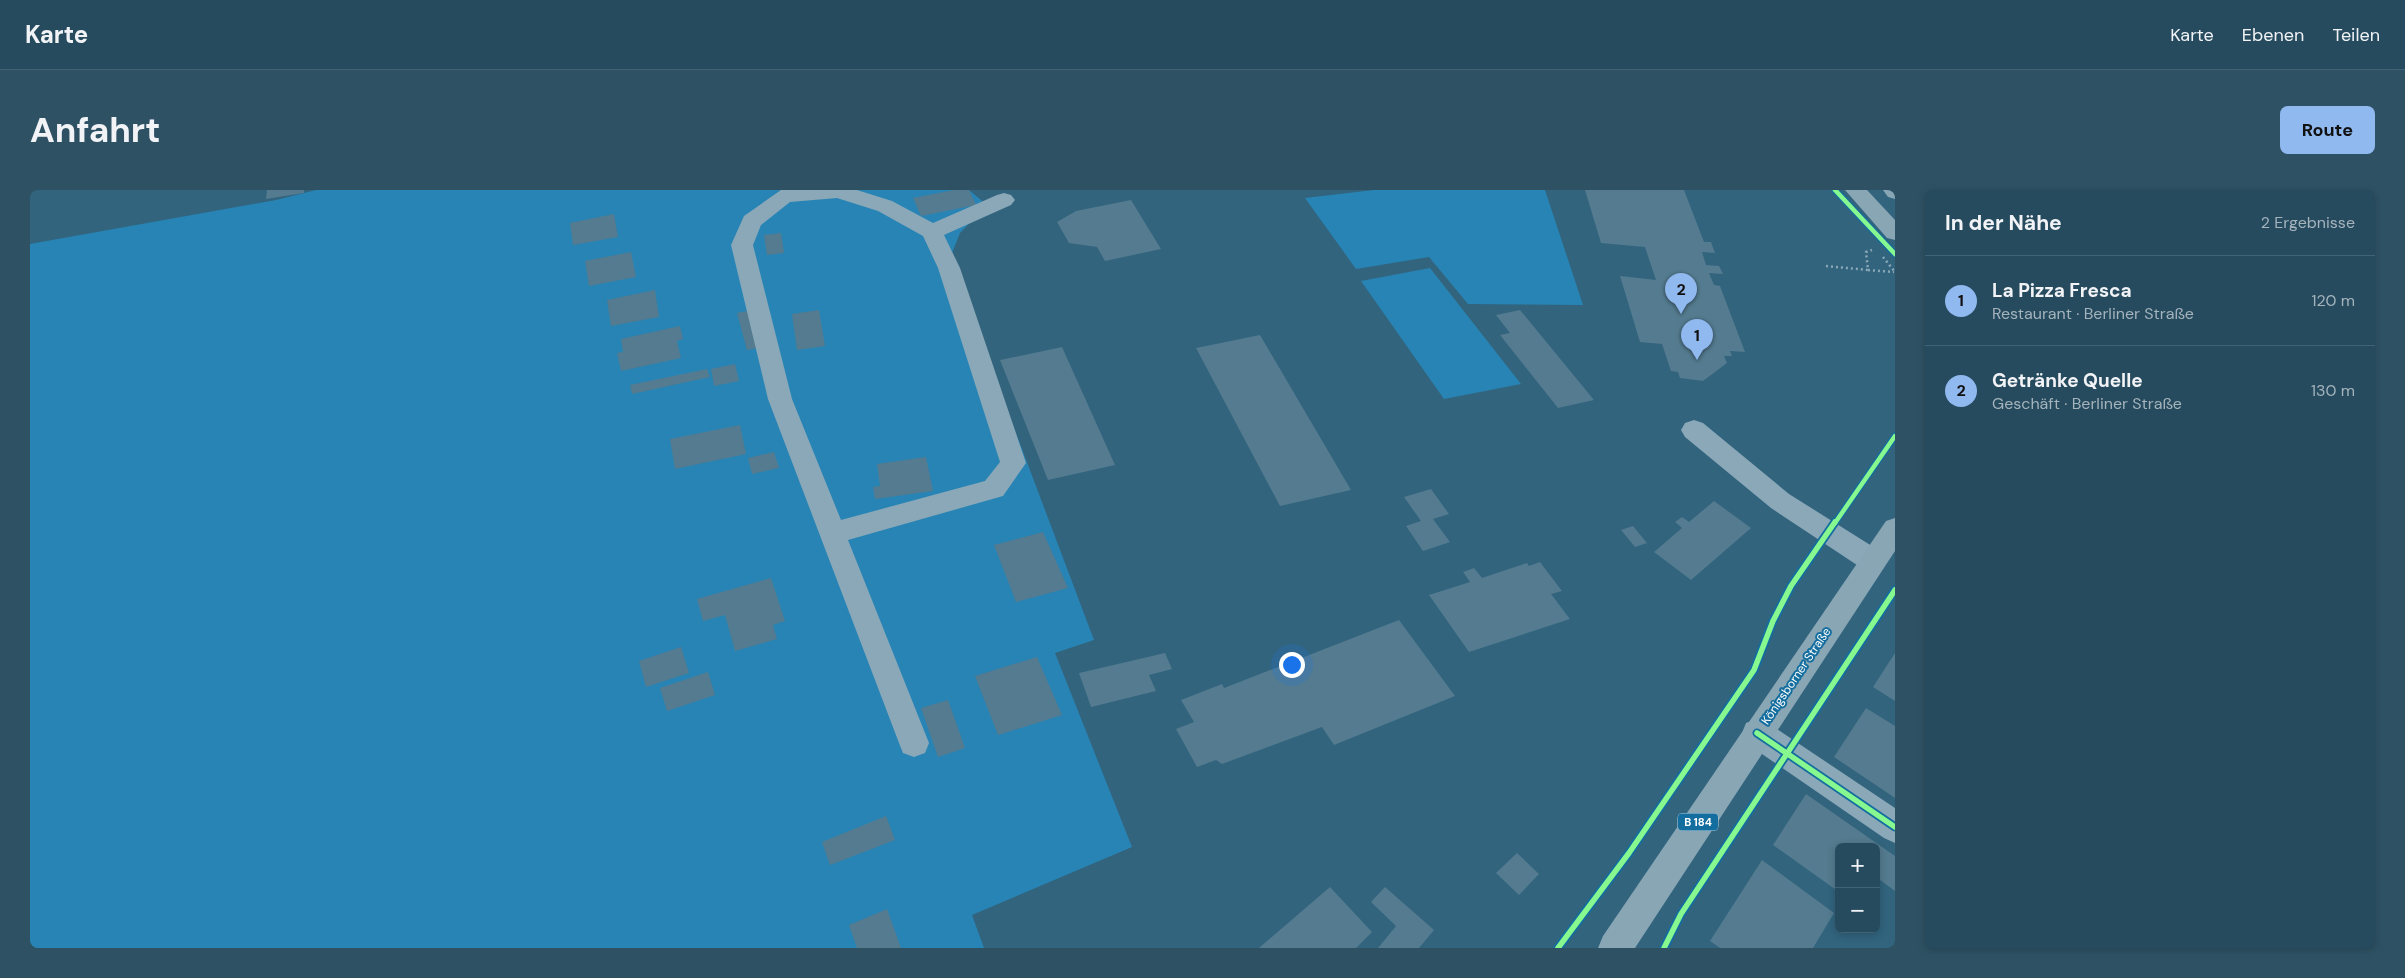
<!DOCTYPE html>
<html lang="de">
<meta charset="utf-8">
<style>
body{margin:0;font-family:"DM Sans",sans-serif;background:#2e5264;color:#f1f3f6}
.controls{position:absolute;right:15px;bottom:15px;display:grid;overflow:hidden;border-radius:8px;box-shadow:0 2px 8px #0003}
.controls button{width:45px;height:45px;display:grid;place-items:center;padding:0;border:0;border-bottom:1px solid #426373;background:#264b5e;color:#f1f3f6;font:25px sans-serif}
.you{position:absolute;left:1261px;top:474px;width:18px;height:18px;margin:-12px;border:4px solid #fff;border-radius:50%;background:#1a73e8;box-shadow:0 0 0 8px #1a73e833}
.badge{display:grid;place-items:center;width:32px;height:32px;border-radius:50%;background:#90b9f0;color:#111;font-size:16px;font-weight:700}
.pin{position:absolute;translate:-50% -41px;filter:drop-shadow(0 1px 2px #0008)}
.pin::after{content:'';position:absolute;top:26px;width:18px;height:15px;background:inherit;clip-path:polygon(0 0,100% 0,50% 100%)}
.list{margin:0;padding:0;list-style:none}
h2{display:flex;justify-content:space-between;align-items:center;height:65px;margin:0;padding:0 20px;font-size:21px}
h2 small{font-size:16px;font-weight:400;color:#a4b3bc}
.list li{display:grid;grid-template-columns:32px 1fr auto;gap:15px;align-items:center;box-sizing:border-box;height:90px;padding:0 20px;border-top:1px solid #426373}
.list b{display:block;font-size:19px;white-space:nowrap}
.list p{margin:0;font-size:16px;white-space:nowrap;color:#a4b3bc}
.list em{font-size:16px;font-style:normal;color:#a4b3bc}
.map{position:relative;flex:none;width:1865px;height:758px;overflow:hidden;border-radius:8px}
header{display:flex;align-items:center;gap:30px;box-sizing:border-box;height:70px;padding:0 25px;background:#264b5e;border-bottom:1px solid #426373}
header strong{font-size:24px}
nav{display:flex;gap:28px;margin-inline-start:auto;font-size:18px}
.intro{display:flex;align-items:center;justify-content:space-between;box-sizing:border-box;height:120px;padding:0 30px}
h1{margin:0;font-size:35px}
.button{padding:12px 22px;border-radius:8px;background:#90b9f0;color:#111;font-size:18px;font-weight:700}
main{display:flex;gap:30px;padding:0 30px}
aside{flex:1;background:#264b5e;border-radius:8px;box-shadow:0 2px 8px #0003}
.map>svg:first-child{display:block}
.green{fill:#2884b4}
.building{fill:#547b8f}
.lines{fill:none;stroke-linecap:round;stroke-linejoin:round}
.path{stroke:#8aa8b8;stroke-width:2.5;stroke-dasharray:2 3;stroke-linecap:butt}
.minor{fill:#8aa8b8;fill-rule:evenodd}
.major{fill:#89a6b5;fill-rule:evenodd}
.cycleway-far1-casing{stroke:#136d9e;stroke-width:7}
.cycleway-casing{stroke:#136d9e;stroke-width:9}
.cycleway-far1{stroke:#87f88f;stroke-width:4.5}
.cycleway{stroke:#87f88f;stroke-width:5.5}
.labels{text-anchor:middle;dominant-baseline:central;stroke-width:4;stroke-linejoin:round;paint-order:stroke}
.shield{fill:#136d9e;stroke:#b8d3e2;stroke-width:1}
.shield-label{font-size:11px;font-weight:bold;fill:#fff}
.street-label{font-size:12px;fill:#fff;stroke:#136d9e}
</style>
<header>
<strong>Karte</strong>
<nav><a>Karte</a><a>Ebenen</a><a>Teilen</a></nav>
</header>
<div class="intro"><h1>Anfahrt</h1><a class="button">Route</a></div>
<main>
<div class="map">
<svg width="1865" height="758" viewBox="0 0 1865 758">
<rect width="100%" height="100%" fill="#32647e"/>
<g class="green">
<path d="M286,0H939L957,15L930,43L920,68L1064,450L1025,463L1102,657L942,725L954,758H0V54L246,10Z"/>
<path d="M1344,0H1515L1553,115L1438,114L1399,67L1326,79L1275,8Z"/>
<path d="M1400,78L1491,194L1414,209L1331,91Z"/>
</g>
<g class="building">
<path d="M237,0H274V3L236,9Z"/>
<path d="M924,0H939L946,15L891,26L883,8Z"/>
<path d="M1555,0H1654L1674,52H1681L1685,63L1672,62L1676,75L1689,76L1693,84L1679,83L1684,95L1690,96L1715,162L1700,161L1702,166H1694L1697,173L1673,191L1650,188L1648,182L1641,181L1632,154L1610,152L1590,86L1626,90L1615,57L1571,53Z"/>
<path d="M1101,10L1131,59L1075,71L1067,57L1039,53L1027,32L1046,21Z"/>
<path d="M584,24L588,47L543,55L540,33Z"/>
<path d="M751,43L754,63L737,65L734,45Z"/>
<path d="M601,62L606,87L559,96L555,71Z"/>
<path d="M625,100L629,127L581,136L577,110Z"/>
<path d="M722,120L733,157L717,160L707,123Z"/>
<path d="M789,120L795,156L767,160L762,124Z"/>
<path d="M1490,120L1564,210L1528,218L1470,145L1480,143L1466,125Z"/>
<path d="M650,136L653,149L647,151L651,168L591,181L587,163L593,162L591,149Z"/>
<path d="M1230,145L1321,300L1250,316L1166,158Z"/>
<path d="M1032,157L1085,275L1018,290L970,170Z"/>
<path d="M705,174L709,191L684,196L681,179Z"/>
<path d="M677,179L680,187L602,204L600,195Z"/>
<path d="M710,235L716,264L645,279L640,249Z"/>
<path d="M744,262L749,278L722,284L718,268Z"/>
<path d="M896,267L903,301L845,309L843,297L850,296L847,274Z"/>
<path d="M1401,299L1419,324L1403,329L1420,352L1393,361L1376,336L1391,331L1374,307Z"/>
<path d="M1684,311L1721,338L1661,390L1624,362L1652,338L1645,332L1652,327L1659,332Z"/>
<path d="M1603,336L1617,353L1605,357L1591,340Z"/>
<path d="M1013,342L1038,398L986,412L964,355Z"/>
<path d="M1510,372L1532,401L1521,404L1540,429L1439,462L1399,405L1440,392L1433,382L1444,378L1452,388L1497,373L1499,376Z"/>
<path d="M741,388L755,431L743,435L747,449L705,461L695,425L673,431L667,409Z"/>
<path d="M1369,430L1425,506L1304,555L1292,537L1192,574L1186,570L1167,577L1146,539L1164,532L1151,510L1192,494L1194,498Z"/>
<path d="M651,457L659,483L616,497L609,471Z"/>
<path d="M1135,463L1142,479L1119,485L1126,501L1061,517L1049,483Z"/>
<path d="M1865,463V511L1843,497Z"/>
<path d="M1007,467L1032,525L968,545L945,486Z"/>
<path d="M678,482L685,505L637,521L630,498Z"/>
<path d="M918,510L935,558L908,567L891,518Z"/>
<path d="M1836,518L1865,536V608L1804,567Z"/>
<path d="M1776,604L1865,666V701L1846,687V657H1809V702L1743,655Z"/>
<path d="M856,626L865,650L800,675L792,652Z"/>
<path d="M1487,663L1509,684L1489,705L1466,683Z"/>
<path d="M1732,670L1804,723L1783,758H1690L1680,751Z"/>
<path d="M1300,697L1342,742L1326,758H1229Z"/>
<path d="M1355,697L1404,740L1389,758H1348L1366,736L1341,712Z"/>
<path d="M857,719L871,758H827L819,735Z"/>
</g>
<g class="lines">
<g class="path">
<path d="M1853,67L1865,82"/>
<path d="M1796,76L1838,80L1836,62L1842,60"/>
<path d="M1838,80L1864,82"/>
</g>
<g class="minor">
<path d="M751,0H827L862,11L903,33L967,5L974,3L981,5L985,10L981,15L914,45L930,78L996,273L973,306L818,350L899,553L895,563L884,567L873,563L869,553L738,209L701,55L714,26ZM807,8L848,21L893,46L908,78L970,272L955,291L811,330L762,209L723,55L731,35L760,12Z"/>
<path d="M1664,230L1673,233L1759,304L1853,363L1857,371L1853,379L1843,382L1833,379L1741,318L1655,247L1651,240L1655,233Z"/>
<path d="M1727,529L1738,533L1865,618V653L1854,648L1716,553L1712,543L1716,533Z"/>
</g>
<g class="major">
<path d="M1815,0H1837L1865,30V50L1857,48Z"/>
<path d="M1853,0H1865V9L1858,7Z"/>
<path d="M1865,328V361L1605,758H1568L1573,746L1856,331Z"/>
</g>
<g class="cycleway-far1-casing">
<g id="cycleway-far1">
<path d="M1805,0L1865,64"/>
<path d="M1805,333L1865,246"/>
</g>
</g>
<g class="cycleway-casing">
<g id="cycleway">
<path d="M1727,543L1865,637"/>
<path d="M1528,758L1599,663L1724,480L1743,431L1761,396L1805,332"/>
<path d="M1634,758L1651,724L1865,400"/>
</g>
</g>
<use href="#cycleway-far1" class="cycleway-far1"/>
<use href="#cycleway" class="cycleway"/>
</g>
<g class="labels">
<rect class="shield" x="1648" y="623.5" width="40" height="17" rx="4"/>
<g class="shield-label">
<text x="1668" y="632">B 184</text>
</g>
<g class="street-label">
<text transform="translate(1766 486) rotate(-56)">Königsborner Straße</text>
</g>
</g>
</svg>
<div class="controls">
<button>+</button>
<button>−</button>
</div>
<div class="you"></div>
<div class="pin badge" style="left:1667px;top:170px">1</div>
<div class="pin badge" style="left:1651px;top:124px">2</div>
</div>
<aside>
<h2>In der Nähe<small>2 Ergebnisse</small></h2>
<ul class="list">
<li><span class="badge">1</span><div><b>La Pizza Fresca</b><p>Restaurant · Berliner Straße</p></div><em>120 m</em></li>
<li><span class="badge">2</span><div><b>Getränke Quelle</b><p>Geschäft · Berliner Straße</p></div><em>130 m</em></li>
</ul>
</aside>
</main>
